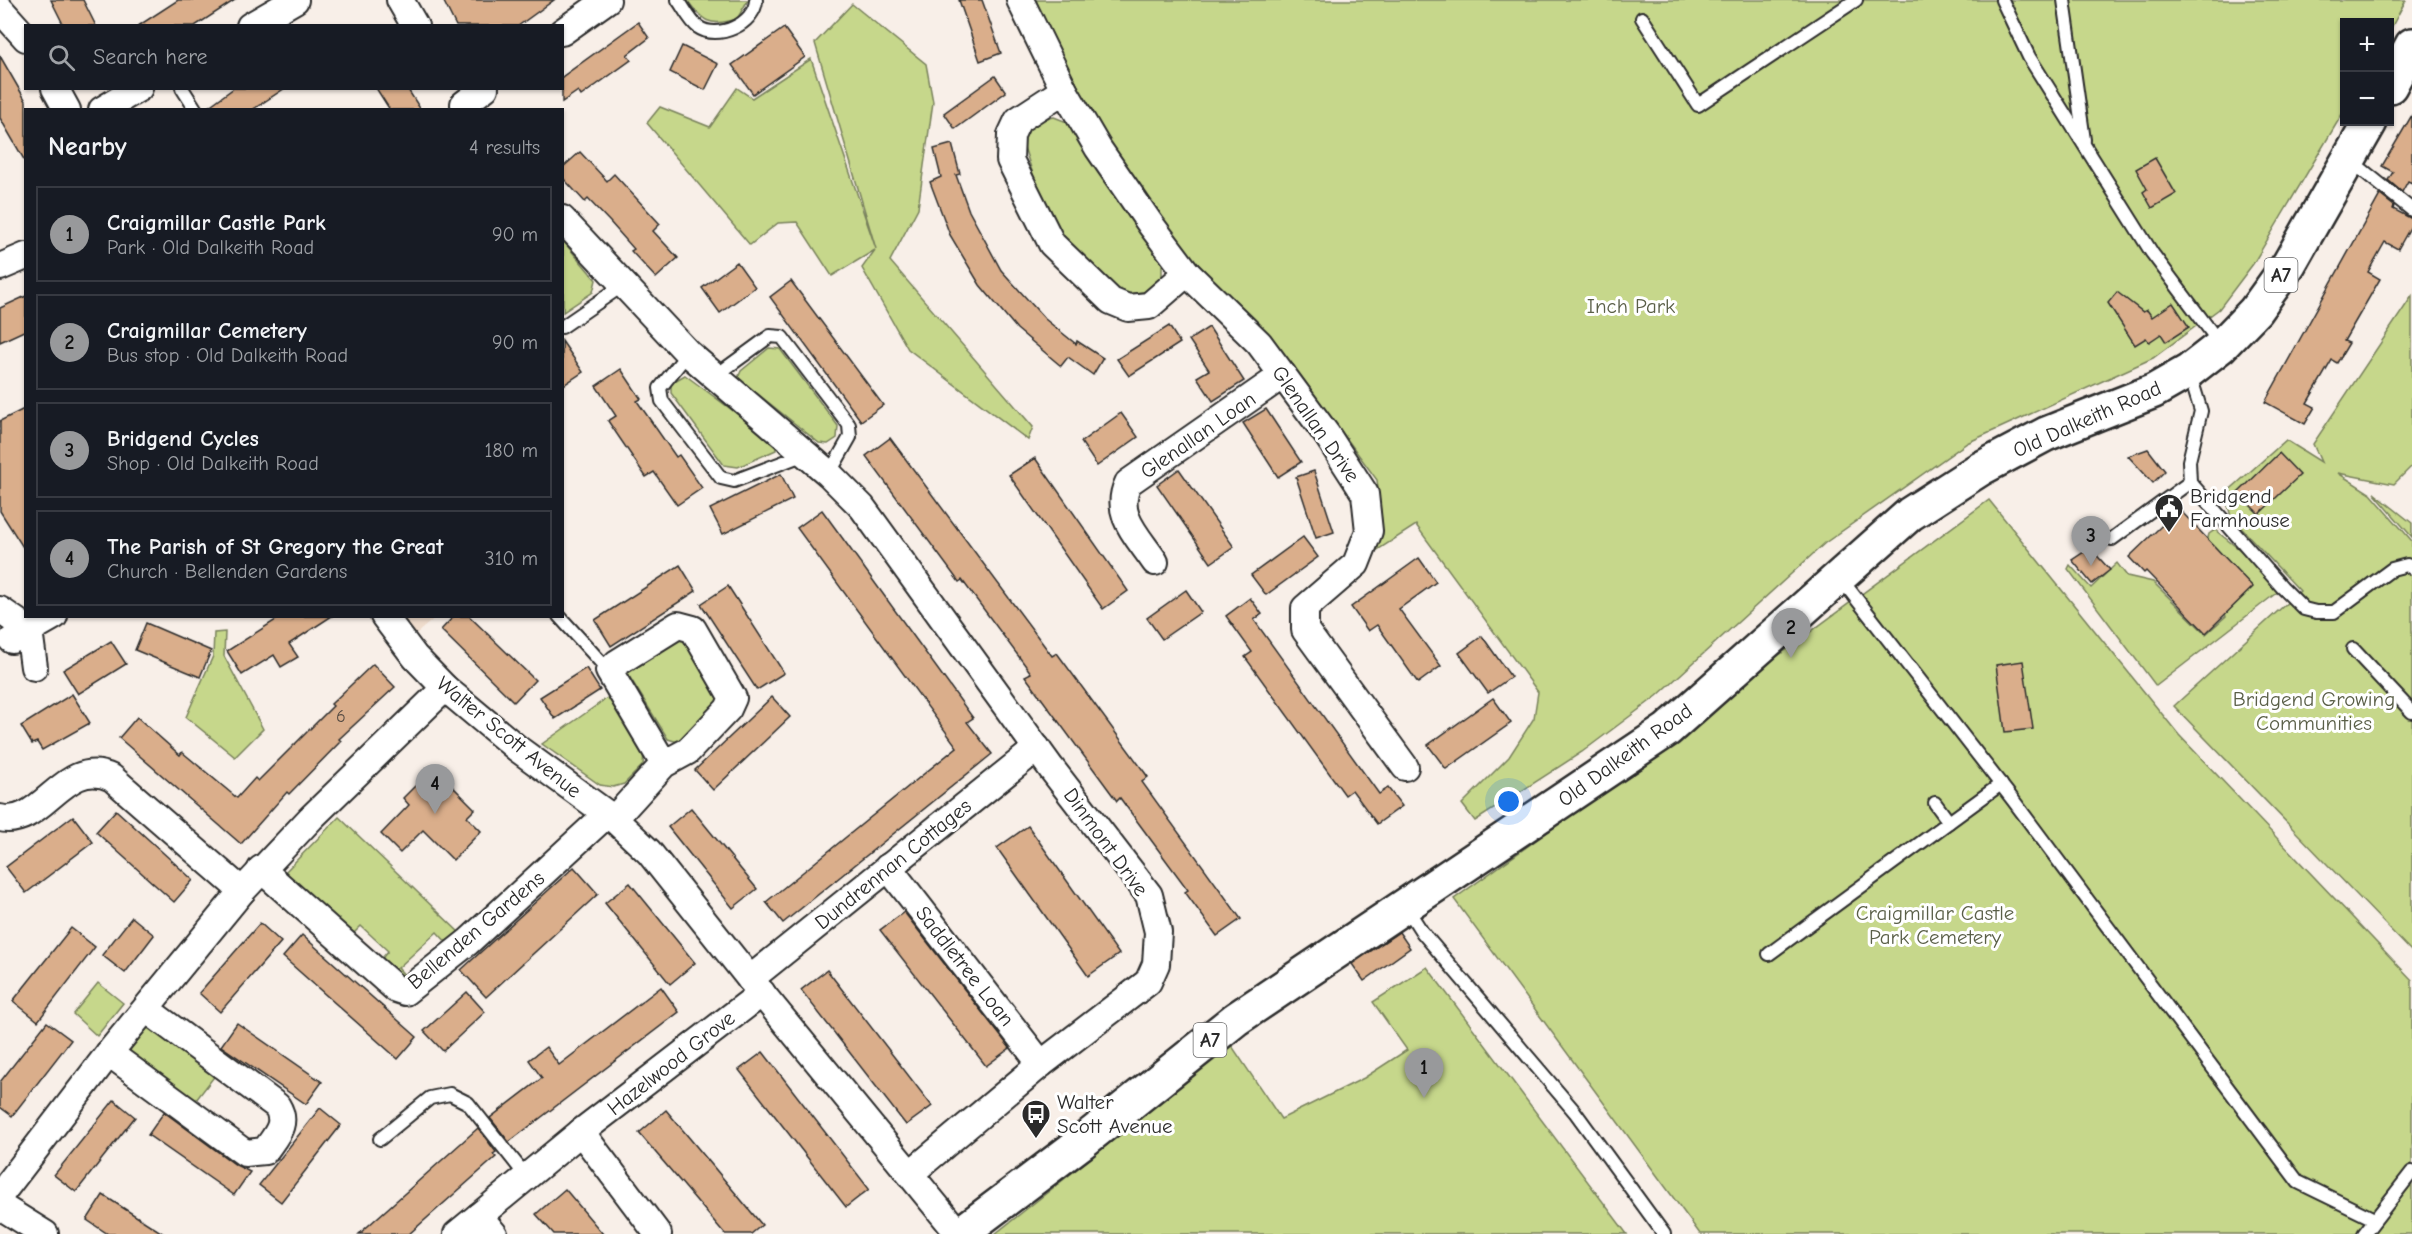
<!DOCTYPE html>
<meta charset="utf-8">
<style>
body{margin:0;font-family:"Comic Neue",sans-serif;background:#242831;color:#f1f3f6}
.controls{position:absolute;right:18px;top:18px;display:grid;overflow:hidden;border-radius:0px;box-shadow:0 2px 4px #0004}
.controls button{width:54px;height:54px;display:grid;place-items:center;padding:0;border:0;border-bottom:2px solid #363941;background:#171b24;color:#f1f3f6;font:30px sans-serif}
.you{position:absolute;left:1509px;top:802px;width:21px;height:21px;margin:-15px;border:4px solid #fff;border-radius:50%;background:#1a73e8;box-shadow:0 0 0 9px #1a73e833}
.badge{display:grid;place-items:center;width:39px;height:39px;border-radius:50%;background:#98999b;color:#111;font-size:20px;font-weight:700}
.pin{position:absolute;translate:-50% -50px;filter:drop-shadow(0 2px 3px #0008)}
.pin::after{content:'';position:absolute;top:32px;width:21px;height:18px;background:inherit;clip-path:polygon(0 0,100% 0,50% 100%)}
.list{margin:0;padding:0;list-style:none}
h2{display:flex;justify-content:space-between;align-items:center;height:78px;margin:0;padding:0 24px;font-size:26px}
h2 small{font-size:20px;font-weight:400;color:#9ea1a6}
.list li{display:grid;grid-template-columns:39px 1fr auto;gap:18px;align-items:center;box-sizing:border-box;height:96px;margin:0 12px 12px;padding:0 12px;border:2px solid #363941;border-radius:0px}
.list b{display:block;font-size:22px;white-space:nowrap}
.list p{margin:0;font-size:20px;white-space:nowrap;color:#9ea1a6}
.list em{font-size:20px;font-style:normal;color:#9ea1a6}
.icon{flex:none;width:33px;height:33px;fill:none;stroke:currentColor;stroke-width:2;stroke-linecap:round;stroke-linejoin:round}
.map{position:relative;flex:none;width:2412px;height:1234px;overflow:hidden}
.search{position:absolute;background:#171b24;box-shadow:0 2px 4px #0004;left:24px;top:24px;width:540px;height:66px;display:flex;align-items:center;gap:15px;box-sizing:border-box;padding:0 21px;border-radius:0px;color:#9ea1a6;font-size:22px}
.panel{position:absolute;background:#171b24;box-shadow:0 2px 4px #0004;left:24px;top:108px;width:540px;height:510px;border-radius:0px}
.map>svg:first-child{display:block}
.built{fill:#efdccc}
.green{fill:#c6d78b;stroke:#78815b;stroke-width:1.5}
.building{fill:#daae8b;stroke:#2b2b2b;stroke-width:1.5}
.lines{fill:none;stroke-linecap:round;stroke-linejoin:round}
.lane-casing{stroke:#2b2b2b;stroke-width:16}
.street-casing{stroke:#2b2b2b;stroke-width:30}
.primary-casing{stroke:#2b2b2b;stroke-width:38}
.lane{stroke:#fff;stroke-width:12}
.street{stroke:#fff;stroke-width:26}
.primary{stroke:#fff;stroke-width:33}
.labels{text-anchor:middle;dominant-baseline:central;stroke-width:6;stroke-linejoin:round;paint-order:stroke}
.number-label{font-size:18px;fill:#574c43}
.shield{fill:#fff;stroke:#6b6b6b;stroke-width:1.5}
.shield-label{font-size:20px;font-weight:bold;fill:#2b2b2b}
.park-label{font-size:21px;fill:#5a5f48;stroke:#fff}
.street-label{font-size:21px;fill:#2b2b2b;stroke:#fff}
.poi-label{font-size:21px;fill:#2b2b2b;stroke:#fff;text-anchor:start}
</style>
<div class="map">
<svg width="2412" height="1234" viewBox="0 0 2412 1234">
<rect width="100%" height="100%" fill="#f8efe8"/>
<filter id="ink" filterUnits="userSpaceOnUse"><feTurbulence type="fractalNoise" baseFrequency=".0167" numOctaves="2"/><feDisplacementMap in="SourceGraphic" scale="12" xChannelSelector="R" yChannelSelector="G"/><feConvolveMatrix kernelMatrix="1 2 1 2 8 2 1 2 1" color-interpolation-filters="sRGB"/></filter>
<g filter="url(#ink)">
<path class="built" d="M393,617H436L410,639Z"/>
<g class="green">
<path d="M687,0H748L737,19C710,27 703,22 687,0Z"/>
<path d="M1036,0H2406L2390,30V22H2344V111L2253,264L2219,309L2153,358L1967,443L1825,543L1657,696L1582,752L1475,821L1462,804L1509,757L1534,718L1538,692L1416,525L1376,551L1382,522L1377,480L1293,365L1196,264L1120,167L1057,52Z"/>
<path d="M852,4L926,64L933,102L918,208L890,261L1033,427L1028,440L908,349L862,268L875,250L832,276L797,222L778,223L750,245L647,123L660,107L710,127L737,88L752,98L811,59L876,249L815,43Z"/>
<path d="M1054,117L1072,124L1162,255V276L1151,291L1126,294L1087,268L1045,210L1022,141L1034,120Z"/>
<path d="M563,241L596,280L593,292L563,312Z"/>
<path d="M2412,296V466L2394,484L2338,473L2371,494L2412,541V952L2174,706L2300,591L2231,517L2225,494L2286,440L2321,462L2313,444Z"/>
<path d="M769,348L780,349L838,426L837,438L828,444L819,443L738,378L741,371Z"/>
<path d="M685,375L775,442L776,450L738,467L724,465L671,393V383Z"/>
<path d="M2374,493L2412,523V537Z"/>
<path d="M1989,500L2179,735L2412,980V1234H1700L1454,899L1673,742L1729,692Z"/>
<path d="M2215,530L2255,562L2279,591L2156,686L2068,569L2070,565L2091,588L2117,563L2127,576L2153,582L2206,634L2226,616C2214,592 2200,561 2209,534Z"/>
<path d="M225,632L224,656L263,729L235,757L186,717L213,656L214,633Z"/>
<path d="M678,637L690,639L723,697L681,743L668,739L624,668Z"/>
<path d="M614,693L644,751L643,765L624,784L613,787L600,785L542,744Z"/>
<path d="M339,817L462,935L449,945L437,932L398,968L410,981L403,982L378,963L388,951L361,926L350,937L284,873Z"/>
<path d="M1427,967L1627,1234H995L1232,1046L1281,1119L1364,1078L1407,1050L1373,1002Z"/>
<path d="M98,983L123,1003L97,1036L73,1014Z"/>
<path d="M152,1022L220,1069L193,1104L127,1054Z"/>
</g>
<g class="building">
<path d="M51,0H83L96,26H64Z"/>
<path d="M178,0H235L195,26H138Z"/>
<path d="M443,0H554L518,26H456Z"/>
<path d="M959,0H982L1001,53L980,61Z"/>
<path d="M638,22L649,38L627,55L631,60L581,96L578,91L562,102V77Z"/>
<path d="M784,28L805,57L753,94L732,65Z"/>
<path d="M682,46L718,64L705,90L670,72Z"/>
<path d="M0,56L26,101V163L0,118Z"/>
<path d="M995,76L1006,92L955,129L944,113Z"/>
<path d="M234,88H285L252,110H204Z"/>
<path d="M376,88H407L421,110H390Z"/>
<path d="M2412,115V183L2408,181L2402,192L2388,180L2393,172L2382,166Z"/>
<path d="M952,144L960,174L956,175L969,211L1001,270L1045,319L1076,344L1077,341L1103,358L1093,375L1068,357L1061,366L1017,329L980,285L950,235L930,182L941,177L934,149Z"/>
<path d="M580,152L607,181L614,174L660,224L653,231L678,258L656,278L631,251L634,249L610,222L588,199L585,202L562,177V168Z"/>
<path d="M2155,158L2176,194L2152,208L2143,192L2147,189L2136,169Z"/>
<path d="M2380,195L2394,206L2393,209L2412,219V224L2398,249L2385,242L2368,272L2380,279L2344,341L2349,343L2337,363L2332,360L2307,403L2315,407L2305,424L2265,402Z"/>
<path d="M737,262L755,287L720,313L702,288Z"/>
<path d="M791,281L883,405L861,421L770,297Z"/>
<path d="M2117,292L2143,312L2147,310L2152,317L2173,303L2189,327L2166,342L2161,334L2149,342L2146,338L2135,345L2108,303Z"/>
<path d="M26,296V330L0,342V308Z"/>
<path d="M1169,326L1180,343L1129,376L1117,359Z"/>
<path d="M1209,327L1244,381L1213,401L1197,377L1209,370L1189,340Z"/>
<path d="M562,341L583,372L562,386Z"/>
<path d="M621,369L641,399L637,401L676,457L679,455L702,488L677,505L654,472L646,477L608,421L616,416L596,386Z"/>
<path d="M26,408V552L0,511V421Z"/>
<path d="M1266,409L1301,462L1278,477L1243,423Z"/>
<path d="M1121,413L1138,437L1097,466L1081,442Z"/>
<path d="M890,438L1052,656L1057,653L1148,777L1142,782L1241,919L1217,936L1185,892L1188,890L1120,798L1117,801L1025,676L1031,673L962,580L959,582L866,456Z"/>
<path d="M2148,449L2165,471L2153,483L2128,456Z"/>
<path d="M2279,453L2300,475L2259,514L2238,493Z"/>
<path d="M1035,458L1128,591L1103,609L1009,475Z"/>
<path d="M1179,469L1234,547L1211,563L1157,485Z"/>
<path d="M1314,471L1334,532L1316,538L1296,477Z"/>
<path d="M781,474L793,499L723,534L710,509Z"/>
<path d="M2179,509L2253,587L2206,633L2146,571L2144,573L2129,557Z"/>
<path d="M822,510L973,718L967,722L992,754L783,923L766,902L957,747L797,528Z"/>
<path d="M1303,537L1318,557L1266,595L1251,575Z"/>
<path d="M2090,548L2110,570L2092,584L2072,560Z"/>
<path d="M1419,558L1436,582L1399,609L1441,666L1418,683L1377,625L1368,631L1351,607Z"/>
<path d="M680,565L696,591L611,646L595,620Z"/>
<path d="M728,586L784,673L757,690L701,604Z"/>
<path d="M1186,590L1201,612L1162,639L1147,618Z"/>
<path d="M1250,598L1262,614L1254,620L1379,794L1388,788L1402,806L1377,824L1352,790L1345,795L1245,657L1252,652L1226,616Z"/>
<path d="M282,616H332L289,644L298,657L281,667L274,655L242,675L227,651Z"/>
<path d="M454,616H469L535,680L514,702L441,630Z"/>
<path d="M146,623L211,651L200,677L135,650Z"/>
<path d="M1482,636L1511,677L1488,693L1459,653Z"/>
<path d="M111,641L126,664L78,694L63,670Z"/>
<path d="M2023,661L2033,729L2005,732L1996,665Z"/>
<path d="M373,664L395,687L339,739L341,741L289,794L287,792L241,844L119,738L137,717L180,755L182,752L237,798L255,778L258,781L333,706L331,704Z"/>
<path d="M586,668L600,690L555,719L540,697Z"/>
<path d="M72,694L90,723L42,750L37,742L32,744L21,726Z"/>
<path d="M772,697L790,717L713,790L695,770Z"/>
<path d="M1493,698L1511,723L1446,769L1428,745Z"/>
<path d="M430,771L444,785L447,781L475,809L467,817L481,831L453,860L423,830L400,853L381,834L409,805L403,798Z"/>
<path d="M691,808L757,889L733,908L668,827Z"/>
<path d="M116,810L193,880L174,902L96,832Z"/>
<path d="M73,816L93,842L26,893L6,867Z"/>
<path d="M1028,826L1119,954L1088,976L997,848Z"/>
<path d="M574,867L598,894L486,997L461,970Z"/>
<path d="M630,883L695,963L670,984L605,903Z"/>
<path d="M904,912L1010,1048L986,1066L880,930Z"/>
<path d="M132,917L154,935L125,973L102,955Z"/>
<path d="M260,923L281,942L220,1012L199,993Z"/>
<path d="M71,928L95,947L38,1021L13,1001Z"/>
<path d="M1399,932L1410,948L1364,981L1352,964Z"/>
<path d="M302,935L417,1037L398,1059L283,957Z"/>
<path d="M827,970L932,1106L906,1125L801,990Z"/>
<path d="M661,987L679,1012L509,1142L490,1118L542,1078L529,1060L546,1047L559,1065Z"/>
<path d="M467,992L485,1012L443,1051L424,1031Z"/>
<path d="M47,1022L71,1040L12,1116L0,1107V1082Z"/>
<path d="M237,1023L322,1082L306,1104L221,1046Z"/>
<path d="M763,1052L869,1189L846,1207L739,1070Z"/>
<path d="M114,1100L135,1117L76,1192L54,1175Z"/>
<path d="M320,1108L341,1125L281,1202L259,1185Z"/>
<path d="M666,1110L762,1225L751,1234H725L639,1133Z"/>
<path d="M164,1112L236,1165L250,1172L234,1195L148,1135Z"/>
<path d="M478,1128L496,1152L493,1154L496,1157L409,1234H359Z"/>
<path d="M565,1189L603,1234H554L536,1214Z"/>
<path d="M103,1195L164,1234H108L87,1220Z"/>
</g>
<g class="lines">
<g class="lane-casing">
<g id="lane">
<path d="M678,0C684,8 690,21 698,27C717,41 755,24 756,0"/>
<path d="M2002,0L2029,57L2152,253L2221,345"/>
<path d="M2064,0L2084,140"/>
<path d="M1642,18L1698,105L1856,0"/>
<path d="M182,88L196,110"/>
<path d="M2350,160L2412,210"/>
<path d="M562,327L623,285"/>
<path d="M688,353L660,388L662,401L721,478L734,481L805,454"/>
<path d="M2189,372L2201,411L2189,461L2190,482L2282,587L2304,609L2316,612H2334L2392,569L2407,565L2412,568"/>
<path d="M714,377L770,336L782,337L849,425L850,437L829,474"/>
<path d="M2112,539L2190,482"/>
<path d="M1841,579L2013,800L2298,1182L2374,1219"/>
<path d="M559,616L609,671"/>
<path d="M2353,649L2412,712"/>
<path d="M1935,803L1949,822"/>
<path d="M1406,907L1422,932L1575,1112L1664,1234"/>
<path d="M1769,954L2001,784"/>
<path d="M380,1139L430,1098L450,1094L468,1103L526,1176"/>
<path d="M2364,1234L2412,1172"/>
</g>
</g>
<g class="street-casing">
<g id="street">
<path d="M400,0L415,26"/>
<path d="M1020,0L1064,90L1098,148L1151,225L1187,273L1259,343L1327,435L1365,494L1369,531L1356,564L1305,608V630L1405,767"/>
<path d="M0,9L26,38"/>
<path d="M250,26L295,0"/>
<path d="M562,32L607,0"/>
<path d="M55,88L67,110"/>
<path d="M1064,90L1018,120L1011,135L1010,160L1052,244L1111,301L1128,308L1149,306L1187,273"/>
<path d="M464,104L485,88"/>
<path d="M102,110L139,88"/>
<path d="M562,219L688,353L829,474L862,507L1051,768L1149,895L1158,932L1156,964L1148,982L1041,1064L911,1173"/>
<path d="M0,267L26,256"/>
<path d="M1155,562C1138,536 1113,515 1128,483L1283,375"/>
<path d="M0,610L29,630L34,667"/>
<path d="M384,616L415,657L445,688L518,749L614,819L649,852L750,979L959,1234"/>
<path d="M12,640L54,616"/>
<path d="M0,818C43,828 64,755 112,778L242,891"/>
<path d="M614,819L664,764L688,751L728,709L733,698L693,629L678,625L617,663L609,671L664,764"/>
<path d="M888,867L1041,1064"/>
<path d="M261,869L396,989L405,992L468,942L607,814"/>
<path d="M750,979L1037,748"/>
<path d="M109,1053L245,1153L265,1151C276,1135 288,1124 277,1106L146,1009"/>
<path d="M581,1132L658,1234"/>
<path d="M0,1195L109,1053L242,891L311,818L445,688"/>
<path d="M0,1206L45,1234"/>
<path d="M479,1216L494,1234"/>
<path d="M457,1234L581,1132L762,993"/>
</g>
</g>
<g class="primary-casing">
<g id="primary">
<path d="M2390,86L2412,45"/>
<path d="M960,1234L1082,1142L1236,1019L1667,730L1910,514L1980,469L2046,434L2154,391L2189,371L2221,346L2255,311L2289,264L2370,122"/>
</g>
</g>
<use href="#lane" class="lane"/>
<use href="#street" class="street"/>
<use href="#primary" class="primary"/>
</g>
</g>
<defs>
<g id="civic-pin" transform="scale(1.5)"><path d="M0 17L-7.5 6A9.5 9.5 0 1 1 7.5 6Z" fill="#2b2b2b" stroke="#fff"/><path d="M-.6-6.5H3V-4.5H.6V-3L4-1V1h2V6H-6V1h2V-1L-.6-3ZM-1.2 2.5V6h2.4V2.5Z" fill="#fff"/></g>
<g id="bus-pin" transform="scale(1.5)"><path d="M0 17L-7.5 6A9.5 9.5 0 1 1 7.5 6Z" fill="#2b2b2b" stroke="#fff"/><path d="M-5-6H5V4H4V6H2V4H-2V6H-4V4H-5ZM-3.5-4V0h7V-4ZM-3.5 1.2v1.5H-2V1.2ZM2 1.2v1.5H3.5V1.2Z" fill="#fff"/></g>
</defs>
<g fill-rule="evenodd">
<use href="#civic-pin" x="2169" y="508"/>
<use href="#bus-pin" x="1036" y="1114"/>
</g>
<g class="labels">
<g class="number-label">
<text x="341" y="716">6</text>
</g>
<g class="shield">
<rect x="2264.5" y="258" width="33" height="34" rx="4.5"/>
<rect x="1193.5" y="1023" width="33" height="34" rx="4.5"/>
</g>
<g class="shield-label">
<text x="2281" y="275">A7</text>
<text x="1210" y="1040">A7</text>
</g>
<g class="park-label">
<text x="1631" y="306">Inch Park</text>
<text x="2314" y="699">Bridgend Growing<tspan x="2314" dy="24">Communities</tspan></text>
<text x="1935" y="913">Craigmillar Castle<tspan x="1935" dy="24">Park Cemetery</tspan></text>
</g>
<g class="street-label">
<text transform="translate(2087 419) rotate(-24)">Old Dalkeith Road</text>
<text transform="translate(1316 424) rotate(55)">Glenallan Drive</text>
<text transform="translate(1198 435) rotate(-35)">Glenallan Loan</text>
<text transform="translate(509 737) rotate(39)">Walter Scott Avenue</text>
<text transform="translate(1625 755) rotate(-36)">Old Dalkeith Road</text>
<text transform="translate(1106 842) rotate(54)">Dinmont Drive</text>
<text transform="translate(893 864) rotate(-39)">Dundrennan Cottages</text>
<text transform="translate(476 930) rotate(-40)">Bellenden Gardens</text>
<text transform="translate(965 966) rotate(52)">Saddletree Loan</text>
<text transform="translate(671 1063) rotate(-38)">Hazelwood Grove</text>
</g>
<g class="poi-label">
<text x="2190" y="496">Bridgend<tspan x="2190" dy="24">Farmhouse</tspan></text>
<text x="1057" y="1102">Walter<tspan x="1057" dy="24">Scott Avenue</tspan></text>
</g>
</g>
</svg>
<div class="controls">
<button>+</button>
<button>−</button>
</div>
<div class="you"></div>
<div class="pin badge" style="left:1424px;top:1098px">1</div>
<div class="pin badge" style="left:1791px;top:658px">2</div>
<div class="pin badge" style="left:2091px;top:566px">3</div>
<div class="pin badge" style="left:435px;top:814px">4</div>
<div class="search"><svg class="icon" aria-label="search" viewBox="0 0 24 24"><circle cx="10" cy="10" r="6"/><path d="M15 15l6 6"/></svg>Search here</div>
<section class="panel">
<h2>Nearby<small>4 results</small></h2>
<ul class="list">
<li><span class="badge">1</span><div><b>Craigmillar Castle Park</b><p>Park · Old Dalkeith Road</p></div><em>90 m</em></li>
<li><span class="badge">2</span><div><b>Craigmillar Cemetery</b><p>Bus stop · Old Dalkeith Road</p></div><em>90 m</em></li>
<li><span class="badge">3</span><div><b>Bridgend Cycles</b><p>Shop · Old Dalkeith Road</p></div><em>180 m</em></li>
<li><span class="badge">4</span><div><b>The Parish of St Gregory the Great</b><p>Church · Bellenden Gardens</p></div><em>310 m</em></li>
</ul>
</section>
</div>
